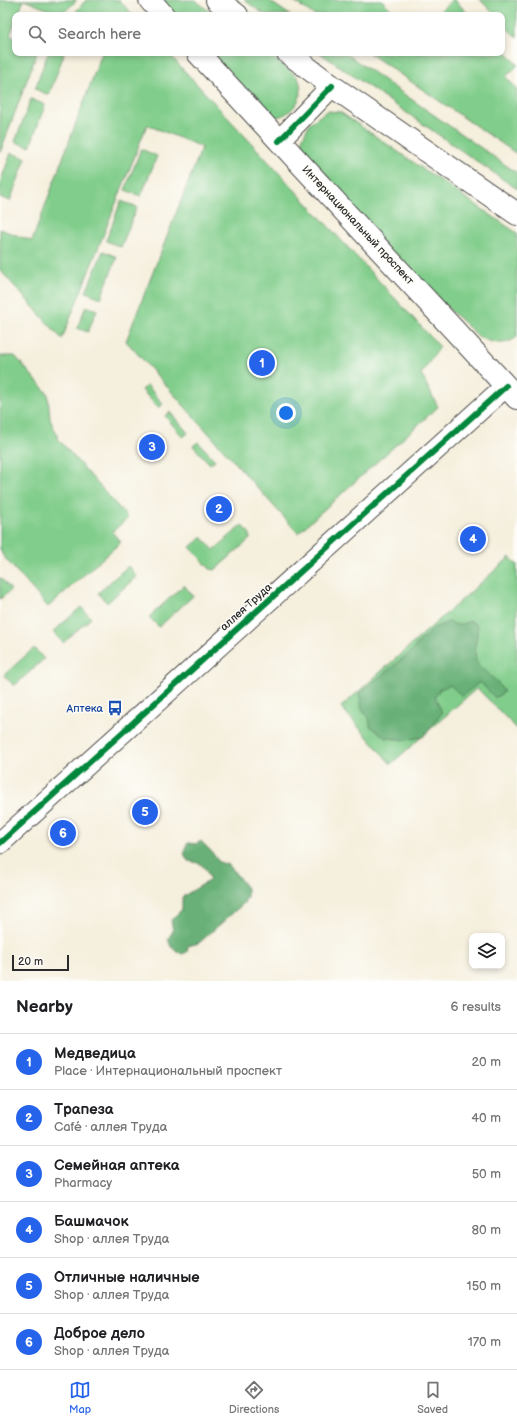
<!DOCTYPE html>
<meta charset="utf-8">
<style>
body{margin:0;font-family:"Balsamiq Sans",sans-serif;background:#f6f6f6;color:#202124}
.controls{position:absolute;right:12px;bottom:12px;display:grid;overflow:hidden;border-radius:8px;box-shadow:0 2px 6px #0003}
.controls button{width:36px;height:36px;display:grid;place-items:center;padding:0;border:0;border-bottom:1px solid #e0e0e0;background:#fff;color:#202124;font:20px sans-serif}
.scale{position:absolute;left:12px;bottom:10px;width:57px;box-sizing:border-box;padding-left:4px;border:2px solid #2b2b2b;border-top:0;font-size:11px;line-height:14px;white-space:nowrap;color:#2b2b2b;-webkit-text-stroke:3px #fdfcf7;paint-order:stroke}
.you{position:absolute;left:286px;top:413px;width:14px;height:14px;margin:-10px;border:3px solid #fff;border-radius:50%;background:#1a73e8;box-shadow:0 0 0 6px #1a73e833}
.badge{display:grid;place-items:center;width:26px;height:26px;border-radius:50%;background:#2563eb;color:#fff;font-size:13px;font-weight:700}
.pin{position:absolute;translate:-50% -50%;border:2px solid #fff;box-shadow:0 1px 4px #0006}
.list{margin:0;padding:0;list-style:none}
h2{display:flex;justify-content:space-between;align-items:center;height:52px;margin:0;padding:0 16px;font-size:17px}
h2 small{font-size:13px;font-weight:400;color:#757577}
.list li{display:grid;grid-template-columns:26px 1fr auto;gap:12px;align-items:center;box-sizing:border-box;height:56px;padding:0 16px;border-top:1px solid #e0e0e0}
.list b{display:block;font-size:15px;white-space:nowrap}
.list p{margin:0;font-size:13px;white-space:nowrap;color:#757577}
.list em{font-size:13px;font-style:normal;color:#757577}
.icon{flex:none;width:22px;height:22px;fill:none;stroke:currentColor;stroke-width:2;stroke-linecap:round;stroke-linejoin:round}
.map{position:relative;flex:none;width:517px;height:981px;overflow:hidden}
.search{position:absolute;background:#fff;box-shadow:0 2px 6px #0003;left:12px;right:12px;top:12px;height:44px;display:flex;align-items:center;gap:10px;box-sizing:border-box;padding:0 14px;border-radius:8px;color:#757577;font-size:15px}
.sheet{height:388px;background:#fff}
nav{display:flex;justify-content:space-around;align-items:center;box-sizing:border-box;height:56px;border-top:1px solid #e0e0e0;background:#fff;font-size:11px;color:#757577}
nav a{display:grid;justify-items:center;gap:2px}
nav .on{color:#2563eb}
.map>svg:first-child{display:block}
.green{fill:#81cd8b;stroke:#567c5b}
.forest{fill:#68b077;stroke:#4a6e51}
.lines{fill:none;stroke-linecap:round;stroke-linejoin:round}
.minor-casing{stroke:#494846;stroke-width:23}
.major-casing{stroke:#494846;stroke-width:24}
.minor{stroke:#fff;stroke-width:21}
.major{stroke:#fff;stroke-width:22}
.cycleway-casing{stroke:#fdfcf7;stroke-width:8}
.cycleway{stroke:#00873e;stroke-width:6}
.labels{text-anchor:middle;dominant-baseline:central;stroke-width:3;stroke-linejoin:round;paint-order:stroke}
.street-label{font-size:11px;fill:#2b2b2b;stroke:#fdfcf7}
.transit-label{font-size:11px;fill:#164399;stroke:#fdfcf7;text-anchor:end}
</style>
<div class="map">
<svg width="517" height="981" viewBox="0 0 517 981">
<rect width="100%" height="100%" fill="#fdfcf7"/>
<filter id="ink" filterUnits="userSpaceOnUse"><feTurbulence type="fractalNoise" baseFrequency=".025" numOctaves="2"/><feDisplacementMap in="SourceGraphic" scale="8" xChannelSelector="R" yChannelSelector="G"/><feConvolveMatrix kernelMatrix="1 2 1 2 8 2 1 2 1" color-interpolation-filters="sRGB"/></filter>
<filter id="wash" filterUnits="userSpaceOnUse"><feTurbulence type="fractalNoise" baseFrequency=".012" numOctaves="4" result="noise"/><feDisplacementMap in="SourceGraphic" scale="16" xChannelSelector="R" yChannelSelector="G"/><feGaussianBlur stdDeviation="0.9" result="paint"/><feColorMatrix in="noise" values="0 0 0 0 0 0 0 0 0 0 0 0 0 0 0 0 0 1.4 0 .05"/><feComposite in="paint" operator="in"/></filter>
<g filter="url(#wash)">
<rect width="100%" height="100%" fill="#f5efdd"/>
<g class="green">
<path d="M0,0H77L61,15L24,0L18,15H15V22L10,35L15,38V53H37L0,153Z"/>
<path d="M86,0H119L133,15H73Z"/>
<path d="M160,0H195L214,15H174Z"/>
<path d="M244,0H268L290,15H265Z"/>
<path d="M292,0H382L396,15H314Z"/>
<path d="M452,0H455L469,15H438L437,14Z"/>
<path d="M480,0H517V38L502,23V15H495Z"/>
<path d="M502,48L517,64V66L506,77L517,89V154L369,53H502Z"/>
<path d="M48,53L64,54L49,95L35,89Z"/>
<path d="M102,53H168L440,347L421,374L438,407L298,533L126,341L202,147L147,125L62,339L0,270V229L32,241Z"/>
<path d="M208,53C218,53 260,51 266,54C271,56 296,74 298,78C308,98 290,118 270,118Z"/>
<path d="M320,53H345L517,173V189Z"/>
<path d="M31,99L45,105L30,147L15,142Z"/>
<path d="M327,111L340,112L517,233V337C504,347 492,343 479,337L411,274L303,158L302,139L310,123Z"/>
<path d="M141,149L157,156L141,196L125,190Z"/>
<path d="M11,153L26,158L10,201L0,197V183Z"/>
<path d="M121,201L137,207L121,247L106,241Z"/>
<path d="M103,251L117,257L101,298L86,292Z"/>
<path d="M86,306L97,310L88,332L77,328Z"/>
<path d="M0,356H15L48,394L50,419L59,440L128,518L112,532L121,542L48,607L3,556L0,549Z"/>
<path d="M147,385L163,404L158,408L142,390Z"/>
<path d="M170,412L188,433L183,437L165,416Z"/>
<path d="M198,442L215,460L210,464L193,446Z"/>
<path d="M242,525L250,534V539L215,570L210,569L190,547L202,537L214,550Z"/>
<path d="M510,557L517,565V729L477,688L391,764L341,707Z"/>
<path d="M128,566L137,576L107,603L98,593Z"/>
<path d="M0,577L11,590L0,599Z"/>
<path d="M184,585L193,596L159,627L149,617Z"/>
<path d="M81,607L91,618L63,643L53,632Z"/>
<path d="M34,648L44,659L14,686L4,675Z"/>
</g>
<g class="forest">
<path d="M471,621L478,626L475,649L476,662L497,682L504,692L495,698L480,682L462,696L450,685L440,689L435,696L442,713L423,737L407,740L386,738L370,726L369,718L362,709L359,693L411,652L419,642L434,628L448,622L458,625Z"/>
<path d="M201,841L211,851L219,862L229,865L247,888V897L244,903L199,943L188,946L187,952L182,954L171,947L168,939L173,931L171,920L182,909V897L210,880C205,866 203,863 188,861C183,854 183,850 188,843L196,844Z"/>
</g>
</g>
<g filter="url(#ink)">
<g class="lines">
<g class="minor-casing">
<g id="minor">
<path d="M279,141L332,86"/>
<path d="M0,843L506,386"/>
</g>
</g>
<g class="major-casing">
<g id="major">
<path d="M150,0L163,15"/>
<path d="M217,0L237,15"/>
<path d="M198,53L517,398"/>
<path d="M288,53L332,86L517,214"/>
</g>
</g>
<use href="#minor" class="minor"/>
<use href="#major" class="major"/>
<g class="cycleway-casing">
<g id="cycleway">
<path d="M279,141L332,86"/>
<path d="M0,843L506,386"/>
</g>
</g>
<use href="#cycleway" class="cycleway"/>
</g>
</g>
<defs>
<g id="bus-bare" transform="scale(1.2)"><path d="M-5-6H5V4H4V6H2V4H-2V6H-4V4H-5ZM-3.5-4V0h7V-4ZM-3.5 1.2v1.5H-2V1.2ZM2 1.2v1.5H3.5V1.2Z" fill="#1a4fb4" stroke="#fdfcf7" stroke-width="2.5" paint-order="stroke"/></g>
</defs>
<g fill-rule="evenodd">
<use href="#bus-bare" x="115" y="708"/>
</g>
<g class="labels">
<g class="street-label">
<text transform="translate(358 225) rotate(47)">Интернациональный проспект</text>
<text transform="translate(246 607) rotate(-42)">аллея Труда</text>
</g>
<g class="transit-label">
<text x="103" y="708">Аптека</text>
</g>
</g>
</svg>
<div class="controls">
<button><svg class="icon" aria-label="layers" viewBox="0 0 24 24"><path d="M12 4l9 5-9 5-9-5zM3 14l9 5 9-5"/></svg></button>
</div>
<div class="scale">20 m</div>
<div class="you"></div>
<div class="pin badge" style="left:262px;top:363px">1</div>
<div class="pin badge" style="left:219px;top:509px">2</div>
<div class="pin badge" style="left:152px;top:447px">3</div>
<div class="pin badge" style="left:473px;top:539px">4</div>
<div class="pin badge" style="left:145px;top:812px">5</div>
<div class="pin badge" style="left:63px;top:833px">6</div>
<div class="search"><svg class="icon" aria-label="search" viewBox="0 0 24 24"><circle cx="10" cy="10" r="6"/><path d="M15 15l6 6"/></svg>Search here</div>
</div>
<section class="sheet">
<h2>Nearby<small>6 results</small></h2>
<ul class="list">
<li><span class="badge">1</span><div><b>Медведица</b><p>Place · Интернациональный проспект</p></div><em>20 m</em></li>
<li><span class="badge">2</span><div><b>Трапеза</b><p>Café · аллея Труда</p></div><em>40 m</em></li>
<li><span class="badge">3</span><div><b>Семейная аптека</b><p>Pharmacy</p></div><em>50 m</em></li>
<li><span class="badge">4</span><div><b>Башмачок</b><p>Shop · аллея Труда</p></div><em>80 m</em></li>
<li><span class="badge">5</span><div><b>Отличные наличные</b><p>Shop · аллея Труда</p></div><em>150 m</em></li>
<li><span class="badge">6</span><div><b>Доброе дело</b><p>Shop · аллея Труда</p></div><em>170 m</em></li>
</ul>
</section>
<nav>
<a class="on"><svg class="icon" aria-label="map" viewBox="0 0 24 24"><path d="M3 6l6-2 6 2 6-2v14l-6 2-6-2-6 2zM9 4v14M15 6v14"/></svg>Map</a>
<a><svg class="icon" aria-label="directions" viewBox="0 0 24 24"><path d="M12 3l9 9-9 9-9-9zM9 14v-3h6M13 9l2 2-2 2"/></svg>Directions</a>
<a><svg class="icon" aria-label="saved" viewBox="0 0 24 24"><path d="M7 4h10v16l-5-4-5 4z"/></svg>Saved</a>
</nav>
